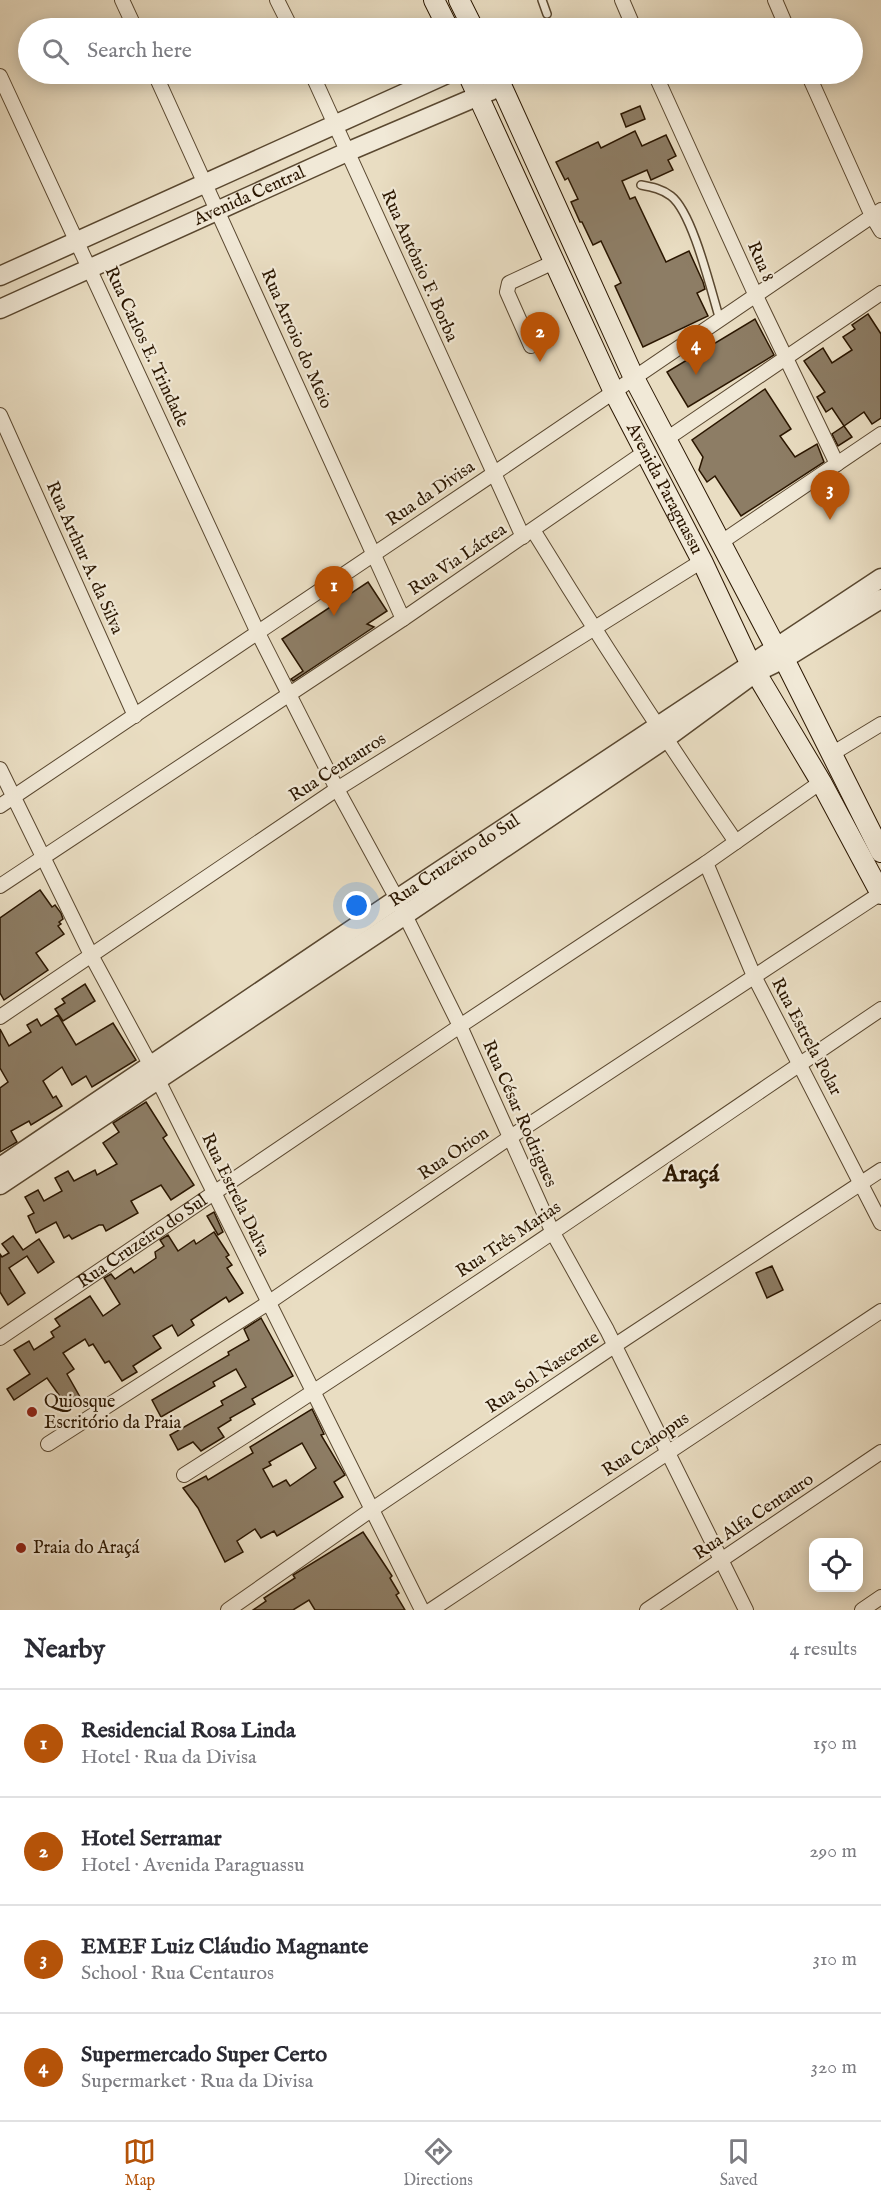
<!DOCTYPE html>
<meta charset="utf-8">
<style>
body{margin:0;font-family:"IM FELL English",serif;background:#f7f7f7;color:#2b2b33}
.controls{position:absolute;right:18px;bottom:18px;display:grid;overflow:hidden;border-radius:12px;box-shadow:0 3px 15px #0003}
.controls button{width:54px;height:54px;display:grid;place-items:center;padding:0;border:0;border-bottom:2px solid #e1e1e2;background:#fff;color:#2b2b33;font:30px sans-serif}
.you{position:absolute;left:357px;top:906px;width:21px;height:21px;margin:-15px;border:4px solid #fff;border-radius:50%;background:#1a73e8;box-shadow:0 0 0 9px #1a73e833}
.badge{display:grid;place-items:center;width:39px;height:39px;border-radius:50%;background:#b45309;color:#fff;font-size:20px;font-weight:700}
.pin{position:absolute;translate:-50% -50px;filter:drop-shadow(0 2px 3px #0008)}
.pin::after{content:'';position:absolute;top:32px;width:21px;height:18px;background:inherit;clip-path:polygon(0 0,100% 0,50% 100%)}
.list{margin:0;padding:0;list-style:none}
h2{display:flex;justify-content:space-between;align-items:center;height:78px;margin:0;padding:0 24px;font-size:26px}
h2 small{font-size:20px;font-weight:400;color:#7c7c81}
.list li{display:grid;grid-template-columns:39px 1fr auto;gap:18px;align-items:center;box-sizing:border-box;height:108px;padding:0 24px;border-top:2px solid #e1e1e2}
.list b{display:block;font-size:22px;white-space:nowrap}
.list p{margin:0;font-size:20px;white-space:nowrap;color:#7c7c81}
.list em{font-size:20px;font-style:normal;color:#7c7c81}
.icon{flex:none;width:33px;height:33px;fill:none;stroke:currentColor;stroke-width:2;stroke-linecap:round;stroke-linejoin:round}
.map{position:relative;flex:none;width:881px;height:1610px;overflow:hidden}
.search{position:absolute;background:#fff;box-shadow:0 3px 15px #0003;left:18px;right:18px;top:18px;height:66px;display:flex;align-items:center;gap:15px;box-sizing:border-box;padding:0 21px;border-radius:33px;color:#7c7c81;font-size:22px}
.sheet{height:510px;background:#fff}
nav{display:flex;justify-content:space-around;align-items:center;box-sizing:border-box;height:84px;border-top:2px solid #e1e1e2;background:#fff;font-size:16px;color:#7c7c81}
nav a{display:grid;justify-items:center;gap:3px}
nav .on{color:#b45309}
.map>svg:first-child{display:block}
.building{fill:#8d7d65;stroke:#2a1600;stroke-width:1.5;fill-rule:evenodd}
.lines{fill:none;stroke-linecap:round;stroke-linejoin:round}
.service-casing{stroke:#5a4830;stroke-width:10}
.minor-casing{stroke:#5a4830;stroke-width:16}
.tertiary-casing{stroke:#5a4830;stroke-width:21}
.secondary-casing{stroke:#2a1600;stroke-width:22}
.service{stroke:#f1e9d7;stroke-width:7}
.minor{stroke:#f1e9d7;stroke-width:14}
.tertiary{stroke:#f1e9d7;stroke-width:18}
.secondary{stroke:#f1e9d7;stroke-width:20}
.poi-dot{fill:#8f2418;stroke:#f1e9d7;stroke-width:2}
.labels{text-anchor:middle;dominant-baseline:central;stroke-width:4.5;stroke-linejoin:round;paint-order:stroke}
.street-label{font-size:18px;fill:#2a1600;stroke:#f1e9d7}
.poi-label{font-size:18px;fill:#2a1600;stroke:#f1e9d7;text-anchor:start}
.district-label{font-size:24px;font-weight:bold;fill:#2a1600;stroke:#f1e9d7}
</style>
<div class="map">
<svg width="881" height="1610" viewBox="0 0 881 1610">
<rect width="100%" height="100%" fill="#e9ddc2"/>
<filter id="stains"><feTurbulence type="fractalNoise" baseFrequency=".00333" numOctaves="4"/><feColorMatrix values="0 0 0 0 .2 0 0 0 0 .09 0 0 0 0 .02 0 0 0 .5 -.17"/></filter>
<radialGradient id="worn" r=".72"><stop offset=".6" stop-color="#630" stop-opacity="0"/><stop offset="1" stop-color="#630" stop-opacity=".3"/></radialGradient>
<g class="building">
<path d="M640,106L645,119L626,127L621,114Z"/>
<path d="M635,131L642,146L666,135L676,156L668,160L673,170L651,180L647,170L622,181L630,199L635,197L666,262L689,251L703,282L705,289L697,293L708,316L643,347L615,286L621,283L601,241L593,245L582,222H580L571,202L578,199L568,178L565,180L556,162L598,142L601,148Z"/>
<path d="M868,314L881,334V418L872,424L864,412L844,426L832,408L826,412L817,397L825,392L804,361L823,348L832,363L852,350L843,337L855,329L852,325Z"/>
<path d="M755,319L774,355L688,407L667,372Z"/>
<path d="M765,389L791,429L780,436L795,457L817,444L824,462L741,516L715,476L707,482L699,470L703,457L692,440Z"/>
<path d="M844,426L852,437L838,446L832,434Z"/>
<path d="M368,582L387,611L367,624L374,627L293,681L291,679L303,671L282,639Z"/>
<path d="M40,890L52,907L55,905L61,913L63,919L59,922L61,924L58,926L64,934L36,953L48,970L4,1000L0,993V918Z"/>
<path d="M85,984L95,1001L63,1021L55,1009L65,1003L62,999Z"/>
<path d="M58,1015L76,1045L113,1023L136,1060L92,1087L86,1076L72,1085L62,1067L43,1081L53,1098L56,1096L62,1106L31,1125L29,1121L11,1131L17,1142L0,1152V1088L8,1082L0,1068V1029L9,1046L31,1032L27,1025L37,1019L41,1026Z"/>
<path d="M146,1102L167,1135L163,1138L194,1185L171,1200L161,1185L131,1201L138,1213L106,1231L103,1225H99L72,1239L69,1235L64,1238L56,1222L36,1233L28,1216L34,1213L25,1197L38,1190L44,1201L62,1191L55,1178L68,1171L74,1181L95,1170L97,1175L117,1164L103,1143L119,1132L113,1123Z"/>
<path d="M214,1212L223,1232L218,1235L207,1216Z"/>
<path d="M214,1232L229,1255L226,1257L232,1265L227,1268L243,1293L229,1302L226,1297L191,1320L194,1325L178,1336L172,1325L153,1336L161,1348L133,1366L137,1372L122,1381L109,1361L105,1363L93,1344L89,1346L85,1339L63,1353L74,1369L67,1374L80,1397L61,1407L56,1397L59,1395L47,1378L14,1400L7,1389L30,1374L14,1350L29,1341L34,1350L54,1337L51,1332L60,1326L55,1319L90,1296L103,1316L120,1304L104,1278L111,1274L115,1279L131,1268L134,1273L156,1258L155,1252L164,1246L160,1240L168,1235L178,1251L194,1240L196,1244Z"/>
<path d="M13,1236L23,1250L39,1239L54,1262L38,1273L27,1256L9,1268L25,1293L8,1305L0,1292V1254L2,1257L9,1253L2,1244Z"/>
<path d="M772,1266L783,1290L767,1298L756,1273Z"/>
<path d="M261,1318L293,1376L252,1399L255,1404L230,1418L231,1420L218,1428L224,1437L201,1451L193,1442L178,1450L170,1435L223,1405L221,1401L246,1387L236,1369L213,1382L215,1386L161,1417L152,1400L229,1355L228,1352L249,1340L244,1329Z"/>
<path d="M312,1409L324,1434L321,1435L345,1475L334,1482L343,1497L277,1536L274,1531L261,1538L255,1529L237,1541L243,1552L225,1562L198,1508L183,1488L206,1476L208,1480L253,1453L250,1447ZM302,1443L316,1468L290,1486L286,1480L273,1487L263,1469L271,1465L269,1462Z"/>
<path d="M363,1532L392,1576L390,1578L399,1593L396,1595L405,1610H315L309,1600L293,1610H253L266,1601L264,1598L295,1578L293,1575Z"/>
</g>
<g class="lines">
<g class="service-casing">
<g id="service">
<path d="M542,0L547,14"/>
<path d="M641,185C652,187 662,189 671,196C693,213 711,291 720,320"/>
</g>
</g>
<g class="minor-casing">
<g id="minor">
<path d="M122,0L135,28"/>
<path d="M277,0L291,28"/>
<path d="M622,0L634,28"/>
<path d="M775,0L787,28"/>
<path d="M155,74L403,619"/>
<path d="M312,74L523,537"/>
<path d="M655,74L756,296L837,464"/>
<path d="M808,74L872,216L881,231"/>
<path d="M0,76L258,633L337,789L397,899L460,1026L553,1233L607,1330L746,1610"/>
<path d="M531,346L507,292L509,283L554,262"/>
<path d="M0,415L135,716"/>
<path d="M665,440L881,293"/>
<path d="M533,530C598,636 665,739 736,842"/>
<path d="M720,543L881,434"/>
<path d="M830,755L881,724"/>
<path d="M0,769L91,955L151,1066L422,1610"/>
<path d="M0,806L493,474L881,210"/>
<path d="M706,863L754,976L881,1223"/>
<path d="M0,886L403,619L645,452"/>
<path d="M0,1017L337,789L702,561"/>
<path id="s1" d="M0,1338L460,1026L706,863L821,782"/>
<path d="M48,1444L268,1303L509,1138L881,893"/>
<path d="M184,1475C420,1325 650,1166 881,1009"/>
<path d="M228,1610L371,1510L614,1346L881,1170"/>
<path d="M431,1610L881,1311"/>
<path d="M647,1610L881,1452"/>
<path d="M862,1610L881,1597"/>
</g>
</g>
<g class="tertiary-casing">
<g id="tertiary">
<path d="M0,276L447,74"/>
<path id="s2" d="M0,309L347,152L502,86"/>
<path id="s3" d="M0,1167L397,899L881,578"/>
<path d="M0,1185L405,915L665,739L755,673L784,659L881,599"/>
</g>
</g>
<g class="secondary-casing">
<g id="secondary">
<path d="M434,0L448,28"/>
<path d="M459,0L473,28"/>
<path id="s4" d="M468,74L614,392L702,561L750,663L821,782L881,894"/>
<path d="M496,74L634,378L775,646L784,659L881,852"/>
</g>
</g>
<use href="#service" class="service"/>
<use href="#minor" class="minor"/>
<use href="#tertiary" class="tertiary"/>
<use href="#secondary" class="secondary"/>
</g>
<g class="poi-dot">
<circle cx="32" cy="1412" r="6"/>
<circle cx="21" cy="1548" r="6"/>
</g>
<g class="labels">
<g class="street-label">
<text stroke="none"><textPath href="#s2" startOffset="274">Avenida Central</textPath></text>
<text transform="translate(760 262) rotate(66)">Rua 8</text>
<text transform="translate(419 266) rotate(66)">Rua Antônio F. Borba</text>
<text transform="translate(296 339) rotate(66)">Rua Arroio do Meio</text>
<text transform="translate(146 347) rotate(65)">Rua Carlos E. Trindade</text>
<text stroke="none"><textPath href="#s4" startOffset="459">Avenida Paraguassu</textPath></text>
<text transform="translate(431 494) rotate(-34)">Rua da Divisa</text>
<text transform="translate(84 558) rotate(66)">Rua Arthur A. da Silva</text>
<text transform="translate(458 560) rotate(-34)">Rua Via Láctea</text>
<text transform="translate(338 768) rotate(-33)">Rua Centauros</text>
<text stroke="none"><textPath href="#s3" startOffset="548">Rua Cruzeiro do Sul</textPath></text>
<text transform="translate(806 1037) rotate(62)">Rua Estrela Polar</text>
<text transform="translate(519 1114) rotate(66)">Rua César Rodrigues</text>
<text transform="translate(454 1154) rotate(-34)">Rua Orion</text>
<text transform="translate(235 1195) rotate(64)">Rua Estrela Dalva</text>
<text transform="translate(509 1240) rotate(-34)">Rua Três Marias</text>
<text stroke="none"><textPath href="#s1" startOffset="172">Rua Cruzeiro do Sul</textPath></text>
<text transform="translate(543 1373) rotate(-34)">Rua Sol Nascente</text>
<text transform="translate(646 1445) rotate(-34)">Rua Canopus</text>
<text transform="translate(754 1517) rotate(-34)">Rua Alfa Centauro</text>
</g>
<g class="poi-label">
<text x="44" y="1402">Quiosque<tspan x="44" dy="21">Escritório da Praia</tspan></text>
<text x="33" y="1548">Praia do Araçá</text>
</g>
<g class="district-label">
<text x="691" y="1174">Araçá</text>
</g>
</g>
<rect width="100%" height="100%" filter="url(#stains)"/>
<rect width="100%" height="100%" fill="url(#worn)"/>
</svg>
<div class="controls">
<button><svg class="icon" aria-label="locate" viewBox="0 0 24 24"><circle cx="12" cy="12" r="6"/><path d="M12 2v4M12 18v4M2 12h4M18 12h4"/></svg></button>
</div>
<div class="you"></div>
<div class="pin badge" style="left:334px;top:616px">1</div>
<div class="pin badge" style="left:540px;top:362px">2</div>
<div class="pin badge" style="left:830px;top:520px">3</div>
<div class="pin badge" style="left:696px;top:375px">4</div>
<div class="search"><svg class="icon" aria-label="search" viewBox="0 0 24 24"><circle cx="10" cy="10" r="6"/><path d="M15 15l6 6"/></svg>Search here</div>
</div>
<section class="sheet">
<h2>Nearby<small>4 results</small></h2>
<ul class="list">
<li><span class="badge">1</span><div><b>Residencial Rosa Linda</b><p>Hotel · Rua da Divisa</p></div><em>150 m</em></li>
<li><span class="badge">2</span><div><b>Hotel Serramar</b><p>Hotel · Avenida Paraguassu</p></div><em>290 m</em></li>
<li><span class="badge">3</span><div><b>EMEF Luiz Cláudio Magnante</b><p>School · Rua Centauros</p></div><em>310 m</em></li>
<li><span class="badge">4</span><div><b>Supermercado Super Certo</b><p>Supermarket · Rua da Divisa</p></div><em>320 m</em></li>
</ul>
</section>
<nav>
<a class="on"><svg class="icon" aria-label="map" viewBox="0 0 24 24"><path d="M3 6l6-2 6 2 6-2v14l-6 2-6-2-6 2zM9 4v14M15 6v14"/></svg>Map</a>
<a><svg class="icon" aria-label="directions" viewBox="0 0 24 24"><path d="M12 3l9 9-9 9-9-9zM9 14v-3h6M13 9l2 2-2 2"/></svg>Directions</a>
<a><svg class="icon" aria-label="saved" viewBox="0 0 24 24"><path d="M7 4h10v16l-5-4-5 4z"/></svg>Saved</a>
</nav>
